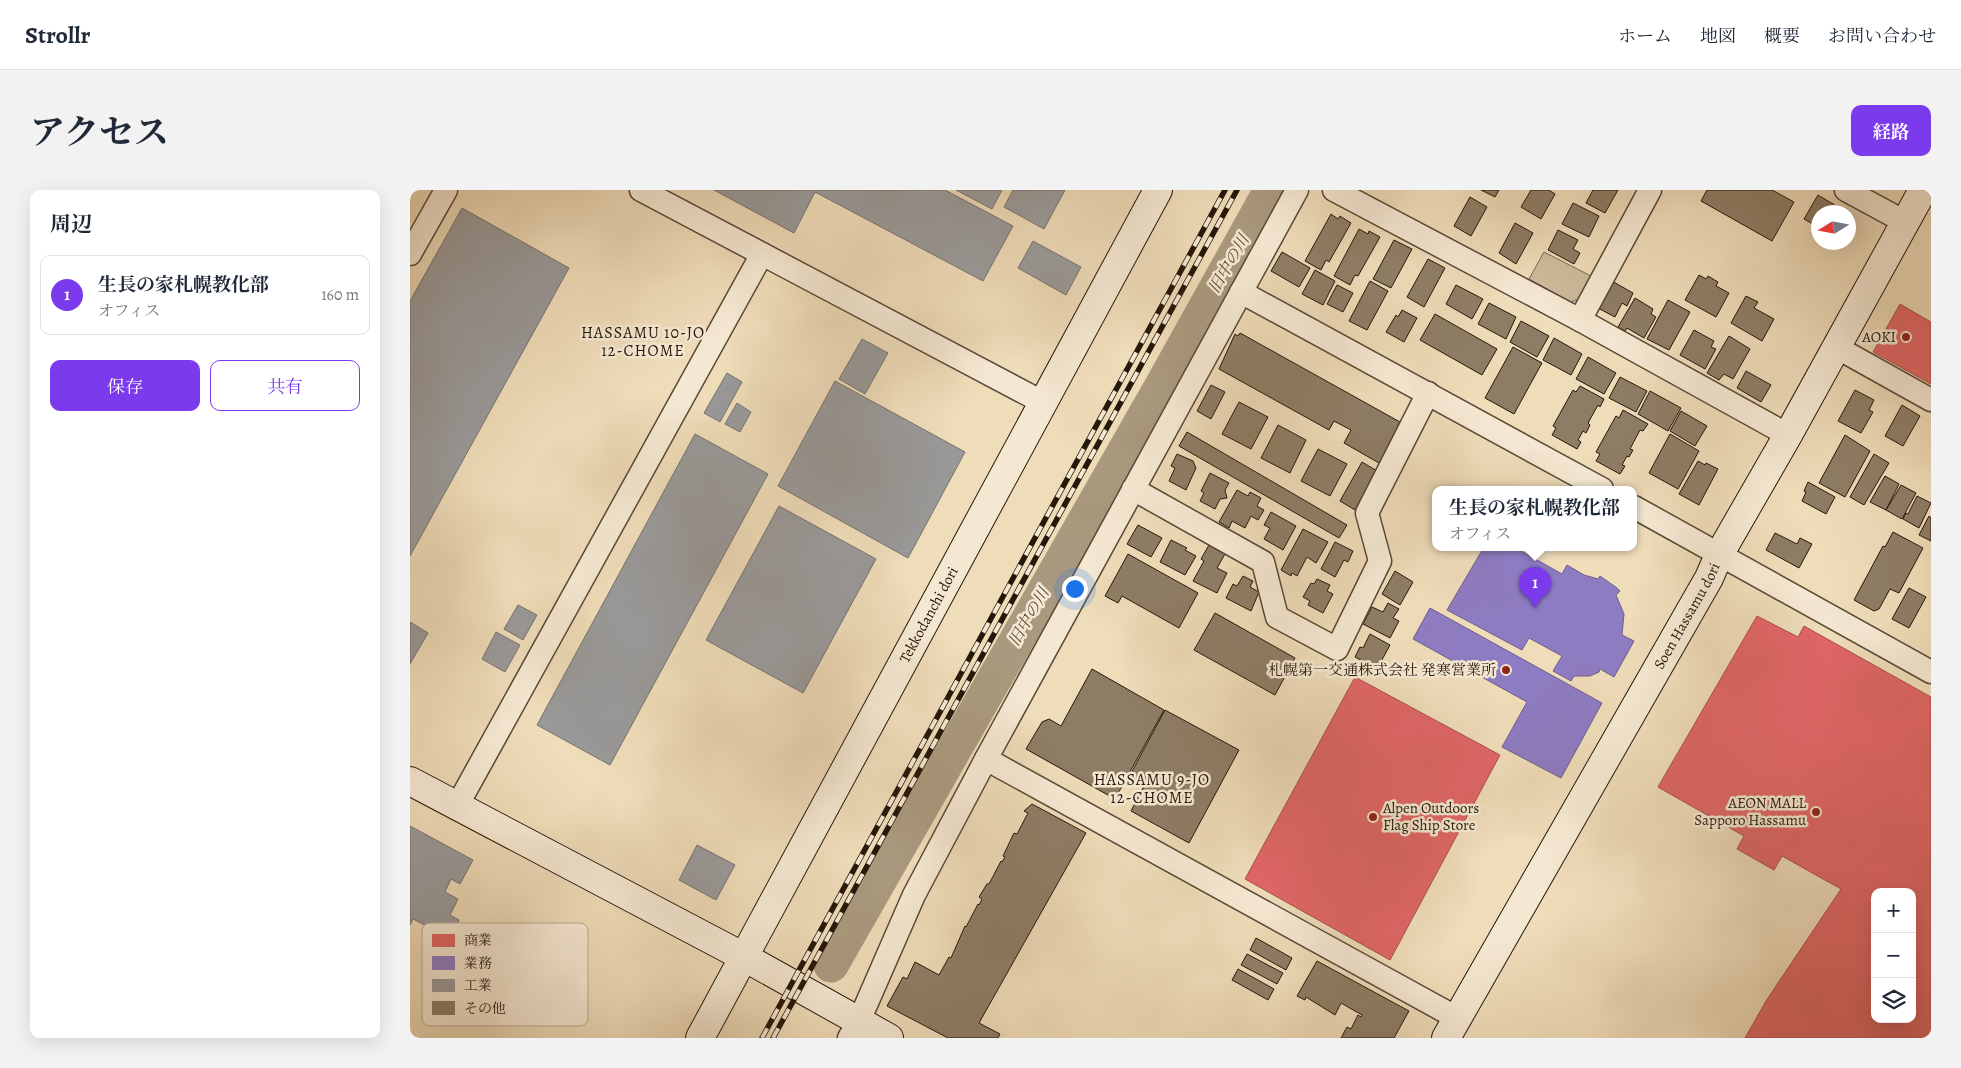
<!DOCTYPE html>
<html lang="ja">
<meta charset="utf-8">
<style>
body{margin:0;font-family:Alegreya,"Noto Serif JP",serif;background:#f2f2f3;color:#1f2937}
.controls{position:absolute;right:15px;bottom:15px;display:grid;overflow:hidden;border-radius:10px;box-shadow:0 5px 20px #0002}
.controls button{width:45px;height:45px;display:grid;place-items:center;padding:0;border:0;border-bottom:1px solid #e0e1e3;background:#fff;color:#1f2937;font:25px sans-serif}
.compass{position:absolute;left:1401px;top:15px;width:45px;height:45px;border-radius:50%;background:#fff;box-shadow:0 5px 20px #0002;rotate:259deg}
.you{position:absolute;left:664px;top:398px;width:18px;height:18px;margin:-12px;border:4px solid #fff;border-radius:50%;background:#1a73e8;box-shadow:0 0 0 8px #1a73e833}
.badge{display:grid;place-items:center;width:32px;height:32px;border-radius:50%;background:#7c3aed;color:#fff;font-size:16px;font-weight:700}
.pin{position:absolute;translate:-50% -41px;filter:drop-shadow(0 1px 2px #0008)}
.pin::after{content:'';position:absolute;top:26px;width:18px;height:15px;background:inherit;clip-path:polygon(0 0,100% 0,50% 100%)}
.popup{position:absolute;left:1022px;top:296px;width:205px;height:65px;box-sizing:border-box;display:grid;place-content:center;border-radius:10px;background:#fff;filter:drop-shadow(0 1px 4px #0005);font-size:16px;white-space:nowrap;color:#747a83}
.popup b{font-size:19px;color:#1f2937}
.popup::after{content:'';position:absolute;left:50%;top:100%;margin-left:-10px;border:10px solid transparent;border-top-color:#fff}
.list{margin:0;padding:0;list-style:none}
h2{display:flex;justify-content:space-between;align-items:center;height:65px;margin:0;padding:0 20px;font-size:21px}
h2 small{font-size:16px;font-weight:400;color:#747a83}
.list li{display:grid;grid-template-columns:32px 1fr auto;gap:15px;align-items:center;box-sizing:border-box;height:80px;margin:0 10px 10px;padding:0 10px;border:1px solid #e0e1e3;border-radius:10px}
.list b{display:block;font-size:19px;white-space:nowrap}
.list p{margin:0;font-size:16px;white-space:nowrap;color:#747a83}
.list em{font-size:16px;font-style:normal;color:#747a83}
.actions{display:flex;gap:10px;padding:15px 20px}
.actions a{flex:1;padding:11px 0;border:1px solid #7c3aed;border-radius:10px;text-align:center;font-size:18px;color:#7c3aed}
.actions .main{background:#7c3aed;color:#fff}
.icon{flex:none;width:28px;height:28px;fill:none;stroke:currentColor;stroke-width:2;stroke-linecap:round;stroke-linejoin:round}
.map{position:relative;flex:none;width:1521px;height:848px;overflow:hidden;border-radius:10px}
header{display:flex;align-items:center;gap:30px;box-sizing:border-box;height:70px;padding:0 25px;background:#fff;border-bottom:1px solid #e0e1e3}
header strong{font-size:24px}
nav{display:flex;gap:28px;margin-inline-start:auto;font-size:18px}
.intro{display:flex;align-items:center;justify-content:space-between;box-sizing:border-box;height:120px;padding:0 30px}
h1{margin:0;font-size:35px}
.button{padding:12px 22px;border-radius:10px;background:#7c3aed;color:#fff;font-size:18px;font-weight:700}
main{display:flex;gap:30px;padding:0 30px}
aside{flex:1;background:#fff;border-radius:10px;box-shadow:0 5px 20px #0002}
.map>svg:first-child{display:block}
.green{fill:#cdbb9b;stroke:#796952}
.shops{fill:#e06666;stroke:#a84e4a;fill-rule:evenodd}
.offices{fill:#8e7cc3;stroke:#6e5e8c}
.industry{fill:#999;stroke:#76726e}
.lines{fill:none;stroke-linecap:round;stroke-linejoin:round}
.river{stroke:#aa997e;stroke-width:35}
.building{fill:#8e7d65;stroke:#25170a}
.street-casing{stroke:#584836;stroke-width:25}
.secondary-casing{stroke:#25170a;stroke-width:30}
.street{stroke:#f5e8d2;stroke-width:22}
.secondary{stroke:#f5e8d2;stroke-width:28}
.rail-casing{stroke:#25170a;stroke-width:5.5}
.rail{stroke:#f5e8d2;stroke-width:4;stroke-dasharray:11;stroke-linecap:butt}
.poi-dot{fill:#8f2418;stroke:#f5e8d2;stroke-width:2}
.labels{text-anchor:middle;dominant-baseline:central;stroke-width:5;stroke-linejoin:round;paint-order:stroke}
.poi-label{font-size:15px;fill:#25170a;stroke:#f5e8d2;text-anchor:end}
.street-label{font-size:15px;fill:#25170a;stroke:#f5e8d2}
.water-label{font-size:16px;font-style:italic;fill:#5a4b38;stroke:#f5e8d2}
.neighbourhood-label{font-size:16px;letter-spacing:1px;fill:#25170a;stroke:#f5e8d2}
.key{fill:#f5e8d2;stroke:#b7a996;stroke-width:1}
.key-label{font-size:14px;fill:#25170a}
</style>
<header>
<strong>Strollr</strong>
<nav><a>ホーム</a><a>地図</a><a>概要</a><a>お問い合わせ</a></nav>
</header>
<div class="intro"><h1>アクセス</h1><a class="button">経路</a></div>
<main>
<aside>
<h2>周辺<small></small></h2>
<ul class="list">
<li><span class="badge">1</span><div><b>生長の家札幌教化部</b><p>オフィス</p></div><em>160 m</em></li>
</ul>
<div class="actions"><a class="main">保存</a><a>共有</a></div>
</aside>
<div class="map">
<svg width="1521" height="848" viewBox="0 0 1521 848">
<rect width="100%" height="100%" fill="#efdcb9"/>
<filter id="stains"><feTurbulence type="fractalNoise" baseFrequency=".004" numOctaves="4"/><feColorMatrix values="0 0 0 0 .2 0 0 0 0 .09 0 0 0 0 .02 0 0 0 .5 -.17"/></filter>
<radialGradient id="worn" r=".72"><stop offset=".6" stop-color="#630" stop-opacity="0"/><stop offset="1" stop-color="#630" stop-opacity=".3"/></radialGradient>
<path class="green" d="M1134,62L1181,86L1169,109L1161,112L1119,89Z"/>
<g class="shops">
<path d="M1490,114L1521,132V194L1463,162Z"/>
<path d="M1347,426L1388,447L1394,436L1521,507V848H1335L1356,811L1431,699L1372,666L1364,680L1327,659L1334,646L1248,597ZM1465,702H1502V829H1465Z"/>
<path d="M945,487L1090,565L980,770L835,689Z"/>
</g>
<g class="offices">
<path d="M1074,357H1104L1152,384L1157,375L1174,385L1188,389L1190,386L1207,398L1210,401L1206,405L1214,424L1212,445L1224,451L1204,487L1190,479L1189,482L1180,486H1164L1161,491L1143,481L1152,466L1119,448L1112,460L1037,420Z"/>
<path d="M1020,418L1192,513L1151,588L1092,557L1117,512L1003,449Z"/>
</g>
<g class="industry">
<path d="M304,0H535L603,36L573,91L405,2L384,43Z"/>
<path d="M546,0H592L582,19Z"/>
<path d="M603,0H655L634,39L594,17Z"/>
<path d="M52,18L159,78L0,366V111Z"/>
<path d="M623,51L671,77L656,105L608,78Z"/>
<path d="M452,149L478,163L455,204L429,189Z"/>
<path d="M317,183L332,192L310,232L294,223Z"/>
<path d="M425,191L555,262L498,368L368,296Z"/>
<path d="M327,213L341,222L330,242L315,234Z"/>
<path d="M285,244L358,284L200,575L127,535Z"/>
<path d="M369,316L466,369L393,503L296,450Z"/>
<path d="M108,415L127,425L113,450L94,439Z"/>
<path d="M0,432L18,443L0,474Z"/>
<path d="M86,442L110,455L95,482L72,469Z"/>
<path d="M0,636L63,670L50,694L41,689L35,702L48,709L40,725L49,730L40,748L3,729L0,735Z"/>
<path d="M287,655L325,675L306,710L269,690Z"/>
</g>
<g class="lines">
<path class="river" d="M421,775L753,194L861,0"/>
</g>
<g class="building">
<path d="M1071,0H1089L1085,7Z"/>
<path d="M1121,0H1139L1145,4L1131,29L1111,17Z"/>
<path d="M1183,0H1208L1195,23L1176,13Z"/>
<path d="M1297,0H1362L1384,12L1362,51L1291,11Z"/>
<path d="M1408,5L1428,17L1425,22H1408V37L1394,29Z"/>
<path d="M1060,7L1077,17L1061,46L1044,36Z"/>
<path d="M1163,13L1189,26L1179,47L1152,34Z"/>
<path d="M921,24L928,29L930,26L941,33L919,72L916,70L911,80L895,71Z"/>
<path d="M1105,33L1123,43L1106,74L1089,63Z"/>
<path d="M949,39L958,44L959,41L970,47L948,86L945,85L940,95L924,86Z"/>
<path d="M1148,40L1168,50L1163,59L1170,63L1164,74L1138,60Z"/>
<path d="M984,50L1002,59L981,98L963,89Z"/>
<path d="M872,62L900,78L889,97L861,81Z"/>
<path d="M1018,69L1035,78L1014,117L997,107Z"/>
<path d="M905,80L925,91L913,115L892,104Z"/>
<path d="M1289,85L1296,89L1298,86L1308,92L1306,96L1319,103L1306,127L1275,110Z"/>
<path d="M1200,90L1223,103L1217,116L1212,113L1205,127L1186,117Z"/>
<path d="M960,91L978,101L957,140L939,131Z"/>
<path d="M927,95L943,103L933,122L917,114Z"/>
<path d="M1046,95L1073,109L1062,129L1036,114Z"/>
<path d="M1336,106L1348,112L1344,118L1364,129L1352,151L1321,133Z"/>
<path d="M1225,108L1243,119L1241,124L1246,127L1234,148L1217,138L1215,141L1208,137Z"/>
<path d="M1258,110L1280,122L1259,160L1237,149Z"/>
<path d="M1079,113L1106,127L1096,149L1068,134Z"/>
<path d="M992,120L1007,128L994,152L976,142L986,125L988,127Z"/>
<path d="M1025,124L1087,159L1072,185L1010,150Z"/>
<path d="M1111,131L1139,146L1127,167L1100,152Z"/>
<path d="M1284,140L1304,151L1301,157L1306,159L1295,179L1270,165Z"/>
<path d="M830,143L990,232L988,235L989,239L969,273L934,253L941,240L924,231L919,240L809,179L825,144L828,146Z"/>
<path d="M1319,146L1340,159L1323,189L1314,184L1309,190L1297,183Z"/>
<path d="M1144,148L1172,164L1161,185L1133,170Z"/>
<path d="M1103,157L1132,173L1104,224L1075,208Z"/>
<path d="M1178,167L1206,183L1194,204L1166,189Z"/>
<path d="M1336,181L1361,195L1351,212L1327,198Z"/>
<path d="M1210,187L1237,201L1226,222L1199,208Z"/>
<path d="M801,195L815,202L801,229L787,221Z"/>
<path d="M1170,196L1194,209L1190,217L1188,215L1178,233L1180,235L1176,243L1173,241L1168,250L1171,252L1167,259L1142,245L1146,238L1143,236L1163,200L1166,202Z"/>
<path d="M1445,200L1464,210L1459,220L1463,222L1451,243L1428,231Z"/>
<path d="M1240,201L1271,218L1258,241L1228,224Z"/>
<path d="M829,212L858,227L841,259L812,244Z"/>
<path d="M1492,215L1510,226L1493,256L1475,246Z"/>
<path d="M1213,220L1238,234L1233,241L1230,240L1220,259L1223,260L1219,267L1217,266L1212,275L1215,276L1210,284L1186,271L1190,264L1186,262L1206,226L1209,228Z"/>
<path d="M1271,221L1297,236L1285,256L1260,241Z"/>
<path d="M868,235L896,250L880,283L851,268Z"/>
<path d="M777,242L937,335L929,348L769,256Z"/>
<path d="M1260,244L1289,261L1268,299L1239,283Z"/>
<path d="M1435,245L1460,261L1435,307L1409,293Z"/>
<path d="M908,259L937,274L920,306L891,291Z"/>
<path d="M767,264L783,271L786,278L776,300L759,291L765,278L761,276Z"/>
<path d="M1464,264L1479,273L1454,315L1440,307Z"/>
<path d="M1288,271L1295,275L1296,273L1308,279L1289,315L1269,304Z"/>
<path d="M952,272L967,281L945,320L930,311Z"/>
<path d="M800,283L819,293L815,300L817,308L810,309L805,319L790,311L794,303L791,301Z"/>
<path d="M1475,286L1489,294L1476,320L1460,312Z"/>
<path d="M1398,292L1425,307L1416,324L1392,311L1396,302L1394,301Z"/>
<path d="M1491,295L1506,303L1492,329L1476,320Z"/>
<path d="M827,300L838,306L840,302L851,308L847,316L854,320L848,330L841,326L835,338L822,331L819,338L809,332Z"/>
<path d="M1507,306L1521,313L1509,338L1493,329L1496,323L1498,324Z"/>
<path d="M861,322L886,336L873,360L854,349L860,338L854,335Z"/>
<path d="M1519,326L1521,328V351L1509,345Z"/>
<path d="M728,335L752,348L741,367L717,354Z"/>
<path d="M893,339L918,352L906,373L897,367L887,386L882,383L881,386L871,380Z"/>
<path d="M1483,342L1513,358L1489,403L1480,399L1469,419L1464,421L1444,410L1473,356L1475,357Z"/>
<path d="M1365,343L1387,354L1390,348L1402,354L1389,378L1356,360Z"/>
<path d="M761,350L777,358L775,360L786,366L775,385L750,372Z"/>
<path d="M925,352L943,361L938,372L934,370L925,387L911,379Z"/>
<path d="M799,355L815,364L807,378L817,383L807,403L783,391L794,371L791,369Z"/>
<path d="M718,364L788,403L769,438L712,406L708,413L695,406Z"/>
<path d="M985,381L1003,392L990,415L972,404Z"/>
<path d="M833,386L843,391L840,397L849,402L841,421L816,408L823,394L827,396Z"/>
<path d="M907,389L920,395L917,401L923,404L913,423L898,415L900,411L893,407L901,393L904,394Z"/>
<path d="M1499,398L1516,407L1499,438L1482,429Z"/>
<path d="M978,413L989,419L983,428L989,431L980,448L953,434L962,417L973,422Z"/>
<path d="M805,423L885,468L865,505L784,460Z"/>
<path d="M960,444L980,455L967,479L945,467L950,457L953,458Z"/>
<path d="M682,479L754,520L705,609L616,559L632,532L639,529L651,536Z"/>
<path d="M755,520L829,560L779,653L721,621L734,596L719,587Z"/>
<path d="M622,614L676,643L569,833L590,844L588,848H538L477,816L493,787L497,789L505,772L529,785L539,767L541,768L555,736L556,737L568,714L569,715L572,709L569,707L577,694H579L591,671L592,672L595,667L593,666L604,643L607,644L618,623L614,621Z"/>
<path d="M846,748L882,768L876,780L840,760Z"/>
<path d="M837,764L873,783L867,794L831,775Z"/>
<path d="M907,771L999,821L984,848H931L937,837L941,839L948,825L951,827L952,825L931,813L925,825L896,807L895,810L887,806Z"/>
<path d="M828,779L864,799L858,810L822,790Z"/>
</g>
<g class="lines">
<g class="street-casing">
<g id="street">
<path d="M231,0L634,213"/>
<path d="M924,0L1170,130L1378,245"/>
<path d="M1436,0L1495,32"/>
<path d="M0,64L36,0"/>
<path d="M831,102L1192,299"/>
<path d="M1170,130L1240,0"/>
<path d="M1426,157L1521,210"/>
<path d="M723,299L853,372L867,427L927,459L970,371L957,323L1018,203"/>
<path d="M1224,317L1521,482"/>
<path d="M576,569L1047,828"/>
<path d="M47,616L352,64"/>
<path d="M439,848L449,831L504,705L576,569L887,0"/>
</g>
</g>
<g class="secondary-casing">
<g id="secondary">
<path d="M0,591L334,767L479,848"/>
<path id="s1" d="M290,848L748,0"/>
<path id="s2" d="M1036,848L1299,388L1309,365L1378,245L1513,0"/>
</g>
</g>
<use href="#street" class="street"/>
<use href="#secondary" class="secondary"/>
<g class="rail-casing">
<g id="rail">
<path d="M352,848L815,0"/>
<path d="M363,848L827,0"/>
</g>
</g>
<use href="#rail" class="rail"/>
</g>
<g class="poi-dot">
<circle cx="1496" cy="147" r="5"/>
<circle cx="1096" cy="480" r="5"/>
<circle cx="1406" cy="622" r="5"/>
<circle cx="963" cy="627" r="5"/>
</g>
<g class="labels">
<g class="poi-label">
<text x="1486" y="147">AOKI</text>
<text x="1086" y="480">札幌第一交通株式会社 発寒営業所</text>
<text x="1396" y="613">AEON MALL<tspan x="1396" dy="17">Sapporo Hassamu</tspan></text>
<text x="973" y="618" text-anchor="start">Alpen Outdoors<tspan x="973" dy="17">Flag Ship Store</tspan></text>
</g>
<g class="street-label">
<text stroke="none"><textPath href="#s1" startOffset="481">Tekkodanchi dori</textPath></text>
<text stroke="none"><textPath href="#s2" startOffset="486">Soen Hassamu dori</textPath></text>
</g>
<g class="water-label">
<text transform="translate(819 74) rotate(-60)">旧中の川</text>
<text transform="translate(619 427) rotate(-60)">旧中の川</text>
</g>
<g class="neighbourhood-label">
<text x="233" y="143">HASSAMU 10-JO<tspan x="233" dy="18">12-CHOME</tspan></text>
<text x="742" y="590">HASSAMU 9-JO<tspan x="742" dy="18">12-CHOME</tspan></text>
</g>
</g>
<rect x="12" y="733" width="166" height="103" rx="8" class="key"/>
<rect x="22" y="744" width="23" height="13" fill="#e06666"/>
<rect x="22" y="766" width="23" height="14" fill="#8e7cc3"/>
<rect x="22" y="789" width="23" height="13" fill="#999"/>
<rect x="22" y="811" width="23" height="14" fill="#8e7d65"/>
<g class="key-label">
<text x="54" y="755">商業</text>
<text x="54" y="778">業務</text>
<text x="54" y="800">工業</text>
<text x="54" y="823">その他</text>
</g>
<rect width="100%" height="100%" filter="url(#stains)"/>
<rect width="100%" height="100%" fill="url(#worn)"/>
</svg>
<div class="controls">
<button>+</button>
<button>−</button>
<button><svg class="icon" aria-label="layers" viewBox="0 0 24 24"><path d="M12 4l9 5-9 5-9-5zM3 14l9 5 9-5"/></svg></button>
</div>
<svg class="compass" viewBox="-18 -18 36 36"><path d="M0-13l5 13h-10z" fill="#e53935"/><path d="M0 13l5-13h-10z" fill="#747a83"/></svg>
<div class="you"></div>
<div class="pin badge" style="left:1125px;top:418px">1</div>
<div class="popup"><b>生長の家札幌教化部</b>オフィス</div>
</div>
</main>
